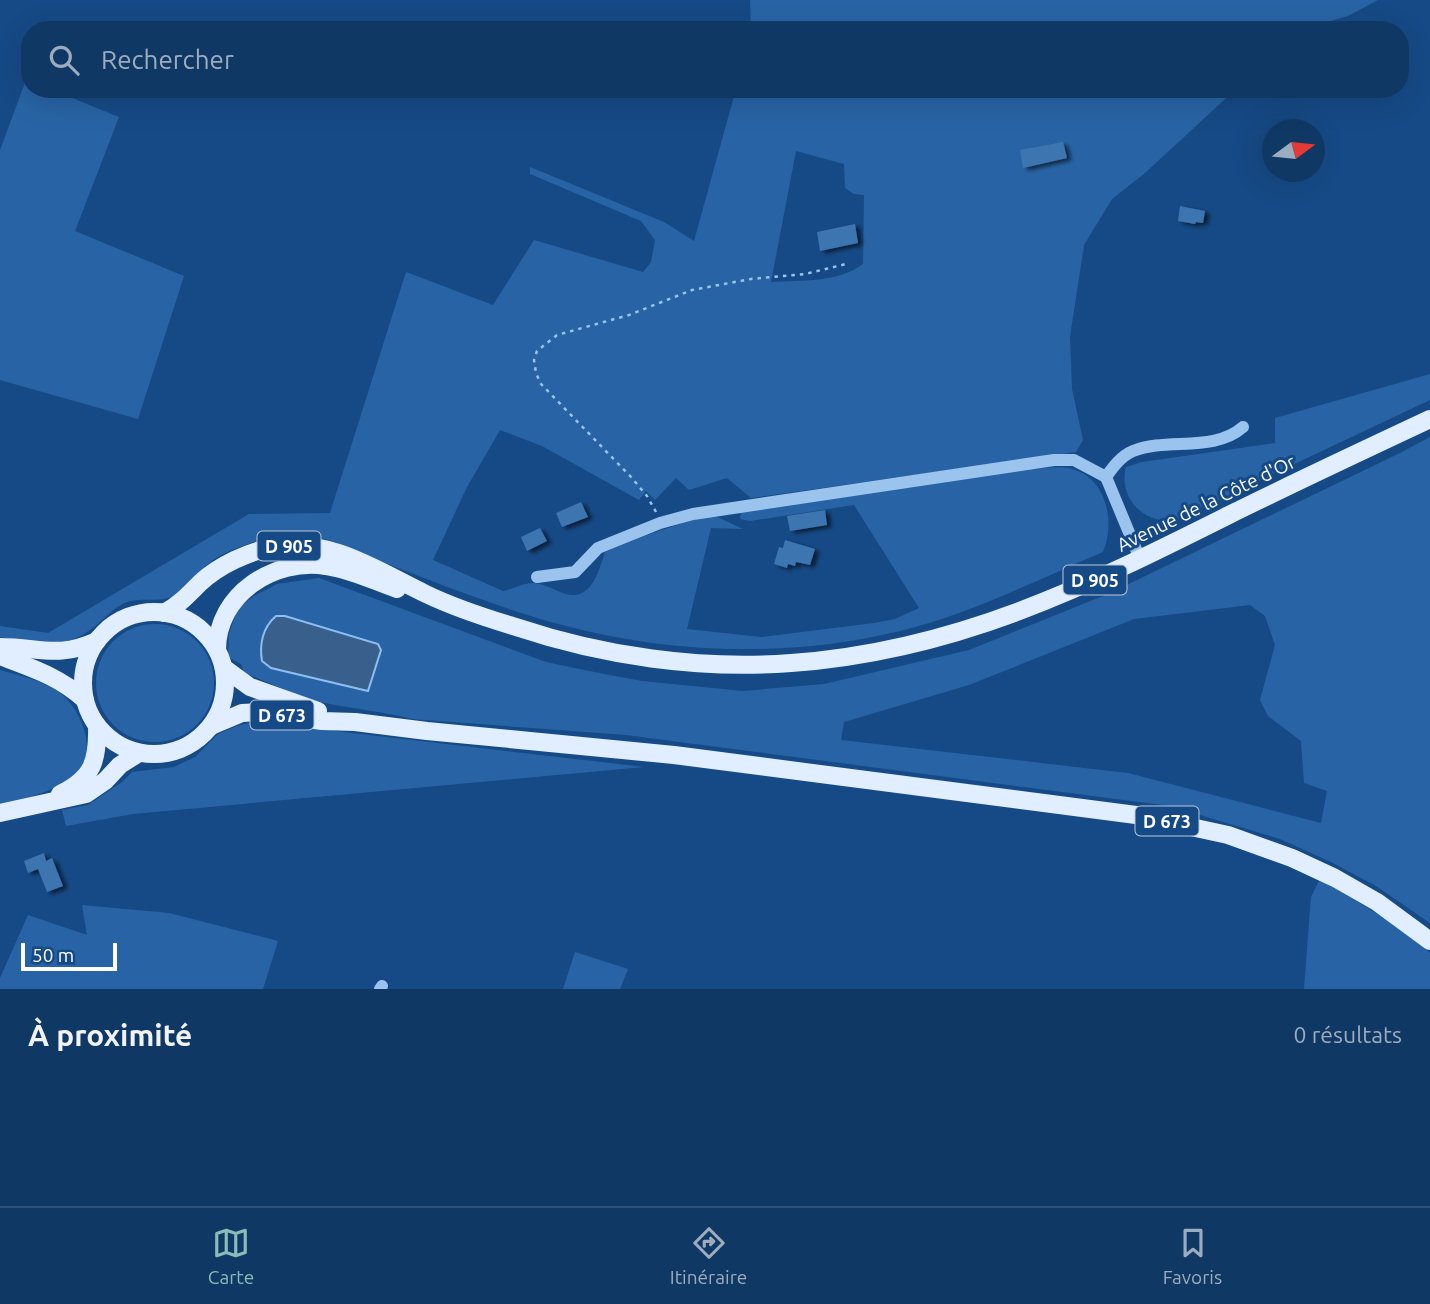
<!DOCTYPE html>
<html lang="fr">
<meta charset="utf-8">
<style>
body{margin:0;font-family:Ubuntu,sans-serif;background:#193f6a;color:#f1f3f6}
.compass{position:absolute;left:1262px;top:119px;width:63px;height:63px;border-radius:50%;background:#103864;box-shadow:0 7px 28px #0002;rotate:75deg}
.scale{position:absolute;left:21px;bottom:18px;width:96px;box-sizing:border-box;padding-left:7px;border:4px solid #fff;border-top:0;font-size:19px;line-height:24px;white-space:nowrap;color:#fff;-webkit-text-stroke:5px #164a86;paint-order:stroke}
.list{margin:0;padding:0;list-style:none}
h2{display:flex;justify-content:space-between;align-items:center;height:91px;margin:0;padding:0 28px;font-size:30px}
h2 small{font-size:23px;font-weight:400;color:#9cacbf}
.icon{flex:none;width:38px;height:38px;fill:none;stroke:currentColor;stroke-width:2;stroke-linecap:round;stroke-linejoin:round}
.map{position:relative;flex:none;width:1430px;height:989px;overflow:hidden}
.search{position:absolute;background:#103864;box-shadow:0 7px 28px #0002;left:21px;right:21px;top:21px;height:77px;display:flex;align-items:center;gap:18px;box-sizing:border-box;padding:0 24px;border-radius:28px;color:#9cacbf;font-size:26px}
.sheet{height:217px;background:#103864}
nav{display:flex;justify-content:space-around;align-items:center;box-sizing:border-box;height:98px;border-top:2px solid #305278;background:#103864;font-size:19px;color:#9cacbf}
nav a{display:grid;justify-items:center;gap:4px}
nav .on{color:#8bbbb9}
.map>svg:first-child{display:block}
.green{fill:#2864a5;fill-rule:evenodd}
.water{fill:#39608c;stroke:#8cbef1;stroke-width:2}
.building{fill:#3d74b0;filter:url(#shadow)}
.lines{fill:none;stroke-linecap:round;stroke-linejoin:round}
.path{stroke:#9ac3ee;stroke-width:2.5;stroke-dasharray:3.5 5;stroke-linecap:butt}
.minor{stroke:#9ac3ee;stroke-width:12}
.major{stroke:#e1eeff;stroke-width:18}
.labels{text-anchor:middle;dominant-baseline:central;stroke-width:6;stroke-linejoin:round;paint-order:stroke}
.shield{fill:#164a86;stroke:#b9c9db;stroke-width:2}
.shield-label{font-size:18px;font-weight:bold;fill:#fff}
.street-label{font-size:19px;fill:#fff;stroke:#164a86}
</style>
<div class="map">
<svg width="1430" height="989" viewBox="0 0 1430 989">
<defs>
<filter id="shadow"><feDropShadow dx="4.5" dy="2.5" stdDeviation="2" flood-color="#0009"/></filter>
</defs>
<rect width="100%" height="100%" fill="#164a86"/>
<g class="green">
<path d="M750,0H1378L1348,16L1300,30H751Z"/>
<path d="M26,80L30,81V89H50L119,117L75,231L184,276L138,419L0,380V150Z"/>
<path d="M736,89H1236L1145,173L1112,199L1084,245L1070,337L1072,389L1083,440L1076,452L751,498L727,478L689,490L676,478L655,500L646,491L639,500L542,446L500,430L467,487L433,560L503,591C512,589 526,582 535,583C545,584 556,591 566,594C592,601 599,570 605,552L647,535L711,514L743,529L711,528L687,629L761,637L874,623L895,619L919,608L854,505L750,521L740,519L741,512L1030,469C1042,469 1057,466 1068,468C1106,475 1116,521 1103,552C1037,580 970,614 900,631C772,662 636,652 512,610C471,596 431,581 390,565C361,554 328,535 296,534C274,534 224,549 208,564C197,574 186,590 173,596C159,603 142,597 127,602C115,606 104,619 94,627C63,652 36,643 0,637V626L48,633L249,514L330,513L406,272L493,305L534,240L643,272L651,262L655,240L641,221L530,174V167L664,222L694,241ZM796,151L844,164L845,188L854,194L864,195L863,264C838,283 802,280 771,282Z"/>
<path d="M1430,374V400L1176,520C1144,525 1118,498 1126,467L1142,462L1275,443V418Z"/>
<path d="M1430,437V923L1376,886L1331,862L1280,839L1170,806L626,735L412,719C382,711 351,709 321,702C294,696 270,682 244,673L241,664L228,657L229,633L239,607L254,596L277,584L319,578L546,662L599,673L642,681L743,691L824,684L969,650L1108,594L1400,453ZM1250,605L1265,616L1275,645L1260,700L1268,716L1301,741L1304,783L1327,791L1321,823L1128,773L841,740L844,722L969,685L1134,619Z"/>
<circle cx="155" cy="683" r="59"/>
<path d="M0,670C19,675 39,680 56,690C78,704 96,743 82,767C69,788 22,799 0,807Z"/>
<path d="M257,721L287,722L335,731L644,767L133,814L66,826L62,810L88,805L122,782L132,772L174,767L195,757L218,734L237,726Z"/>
<path d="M1320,879L1412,935L1430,953V989H1304L1311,897Z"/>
<path d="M82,905L169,913L278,941L263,989H0V978L28,915L87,935Z"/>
<path d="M575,952L628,969L620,989H563Z"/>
</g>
<path class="water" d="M276,616H285L378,644L381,650L368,691L271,668L262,661C259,644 263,627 276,616Z"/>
<g class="building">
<path d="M1063,142L1067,158L1023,168L1020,150Z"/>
<path d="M1180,206L1205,211L1203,223L1196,222L1195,224L1178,221Z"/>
<path d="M855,224L858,243L820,251L817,232Z"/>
<path d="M581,502L588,517L562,527L556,513Z"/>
<path d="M825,510L827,525L790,531L787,516Z"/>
<path d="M540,528L547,541L527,551L521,537Z"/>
<path d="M785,540L815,549L810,565L796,562L795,566L788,564L787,568L774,564L779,547L783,548Z"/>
<path d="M44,853L46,861L52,858L63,886L47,892L38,869L28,873L24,861Z"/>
</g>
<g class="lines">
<path class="path" d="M656,512L647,496L631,477L541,384L536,373L534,360L537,351L557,335L629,315L692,290L751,279L805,274L846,264"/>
<g class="minor">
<path d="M1106,477L1140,559"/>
<path d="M537,577L575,572L598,548L660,523L693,514L1054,460H1074L1106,477C1113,467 1121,456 1133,451C1168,437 1213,453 1243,427"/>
<path d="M380,989L382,986"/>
</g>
<g class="major">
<circle cx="154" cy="683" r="71"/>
<path d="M164,613C179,605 188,595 200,583C219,565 248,552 273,547C329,537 378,571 426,594C455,608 486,618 516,627C603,656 699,670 791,663C960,651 1091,584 1239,510C1302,479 1366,449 1430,419"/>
<path d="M0,647C40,647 57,659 97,641"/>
<path d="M217,650C217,594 274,558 326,566C350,569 374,581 397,589"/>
<path d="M0,656C32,668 60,677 85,700"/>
<path d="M224,668L250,687L318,711"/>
<path d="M211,726L242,713L263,712L322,721L355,722L427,731L674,755L1136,815L1228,835L1292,858L1335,878L1377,902L1430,941"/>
<path d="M60,794C93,778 98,761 97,726"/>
<path d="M0,813L86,794L105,781L120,765L139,753"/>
</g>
</g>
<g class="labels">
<g class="shield">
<rect x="257.5" y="531.5" width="63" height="29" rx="5"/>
<rect x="1063.5" y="565.5" width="63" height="29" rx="5"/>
<rect x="250.5" y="700.5" width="63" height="29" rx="5"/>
<rect x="1135.5" y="806.5" width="63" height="29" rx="5"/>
</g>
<g class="shield-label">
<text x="289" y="546">D 905</text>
<text x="1095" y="580">D 905</text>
<text x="282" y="715">D 673</text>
<text x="1167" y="821">D 673</text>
</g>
<g class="street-label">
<text transform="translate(1206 503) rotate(-26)">Avenue de la Côte d'Or</text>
</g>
</g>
</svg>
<svg class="compass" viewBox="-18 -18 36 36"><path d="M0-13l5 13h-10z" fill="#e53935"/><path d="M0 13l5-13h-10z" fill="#9cacbf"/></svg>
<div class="scale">50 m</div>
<div class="search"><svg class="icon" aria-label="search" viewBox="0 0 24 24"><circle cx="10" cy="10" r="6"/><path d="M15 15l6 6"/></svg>Rechercher</div>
</div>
<section class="sheet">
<h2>À proximité<small>0 résultats</small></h2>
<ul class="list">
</ul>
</section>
<nav>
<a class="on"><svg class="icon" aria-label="map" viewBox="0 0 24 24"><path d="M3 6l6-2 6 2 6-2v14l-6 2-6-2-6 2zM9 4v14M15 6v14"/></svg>Carte</a>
<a><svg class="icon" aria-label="directions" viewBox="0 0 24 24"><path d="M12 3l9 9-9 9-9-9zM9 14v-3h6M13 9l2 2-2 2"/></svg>Itinéraire</a>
<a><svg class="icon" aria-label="saved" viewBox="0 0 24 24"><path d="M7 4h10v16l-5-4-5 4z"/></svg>Favoris</a>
</nav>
